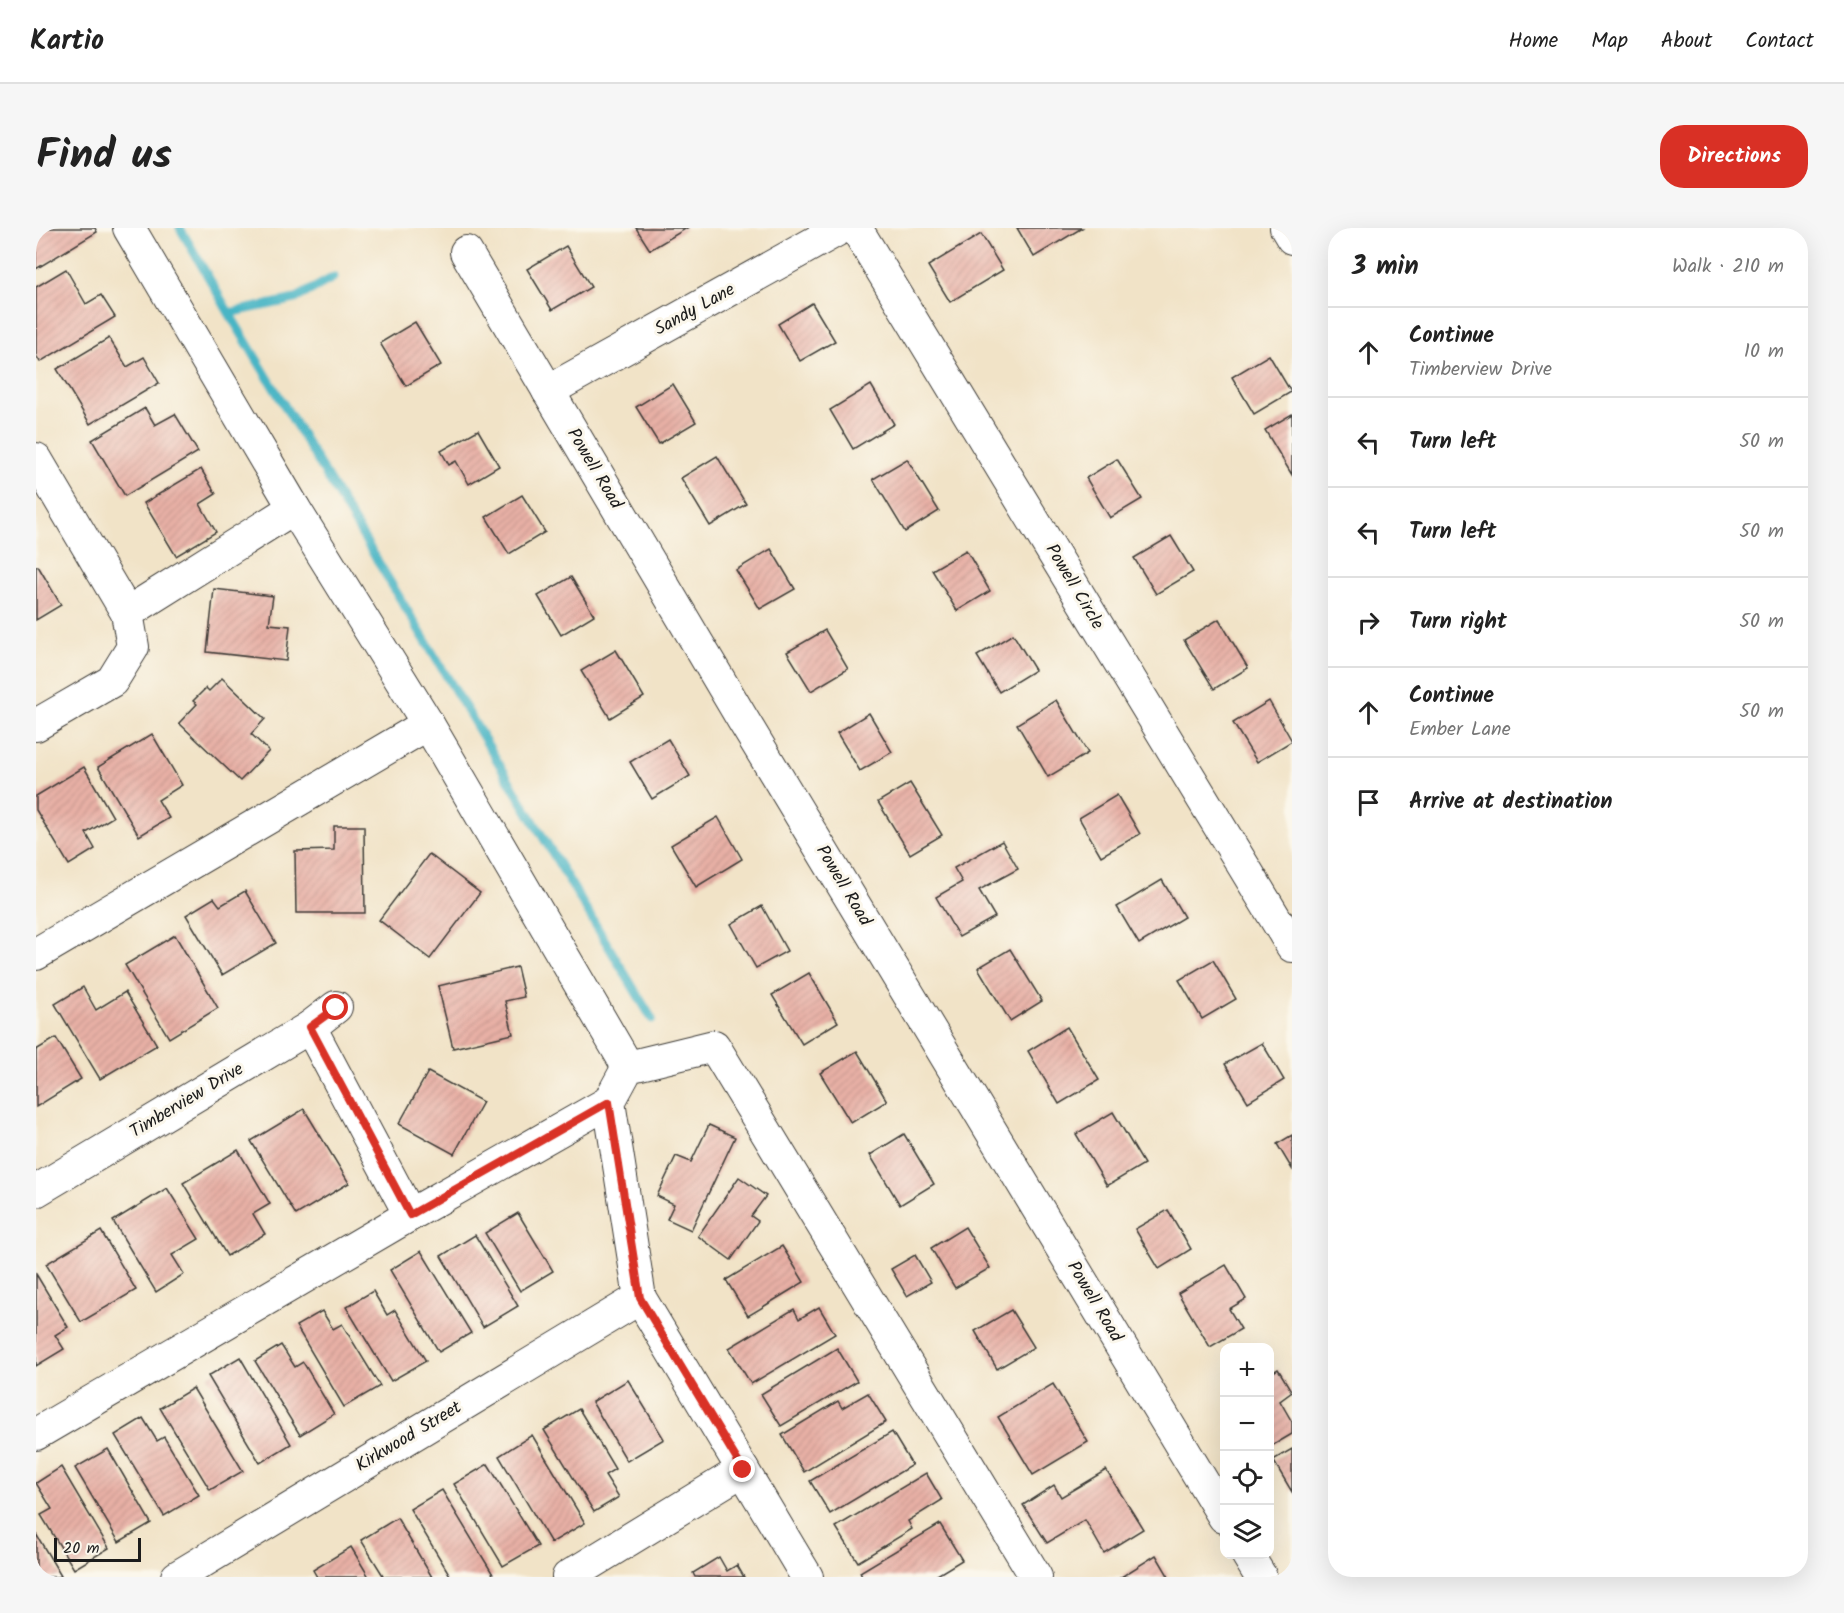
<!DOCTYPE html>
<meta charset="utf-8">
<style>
body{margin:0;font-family:Kalam,sans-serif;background:#f6f6f6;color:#222}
.controls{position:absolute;right:18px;bottom:18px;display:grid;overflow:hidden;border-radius:12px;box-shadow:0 6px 24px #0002}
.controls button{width:54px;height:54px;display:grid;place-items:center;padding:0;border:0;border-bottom:2px solid #e0e0e0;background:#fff;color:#222;font:30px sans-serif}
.scale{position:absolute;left:18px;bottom:15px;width:87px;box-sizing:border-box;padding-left:6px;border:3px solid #1c1c1c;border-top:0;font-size:16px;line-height:21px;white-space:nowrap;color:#1c1c1c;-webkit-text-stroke:4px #fbf7ec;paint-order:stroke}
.stop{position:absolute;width:18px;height:18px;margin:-14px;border:4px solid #d93025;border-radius:50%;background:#fff}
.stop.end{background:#d93025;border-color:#fff;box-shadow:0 2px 6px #0008}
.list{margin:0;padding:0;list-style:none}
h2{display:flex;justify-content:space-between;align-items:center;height:78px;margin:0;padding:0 24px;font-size:26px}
h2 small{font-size:20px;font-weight:400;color:#767676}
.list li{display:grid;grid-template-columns:39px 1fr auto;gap:18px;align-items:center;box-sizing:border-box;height:90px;padding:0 24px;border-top:2px solid #e0e0e0}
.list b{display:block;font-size:22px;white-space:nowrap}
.list p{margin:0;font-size:20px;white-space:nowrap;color:#767676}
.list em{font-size:20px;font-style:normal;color:#767676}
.icon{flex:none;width:33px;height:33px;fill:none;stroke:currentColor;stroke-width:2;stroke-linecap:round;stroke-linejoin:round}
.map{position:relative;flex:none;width:1256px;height:1349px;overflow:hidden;border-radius:24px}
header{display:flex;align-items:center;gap:36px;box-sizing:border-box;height:84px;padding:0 30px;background:#fff;border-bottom:2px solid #e0e0e0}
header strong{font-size:28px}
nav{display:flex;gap:33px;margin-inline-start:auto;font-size:21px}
.intro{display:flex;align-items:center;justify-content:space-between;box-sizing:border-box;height:144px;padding:0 36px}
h1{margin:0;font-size:42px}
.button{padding:15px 27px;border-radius:24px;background:#d93025;color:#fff;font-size:21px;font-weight:700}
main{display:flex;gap:36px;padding:0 36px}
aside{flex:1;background:#fff;border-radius:24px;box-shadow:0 6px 24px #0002}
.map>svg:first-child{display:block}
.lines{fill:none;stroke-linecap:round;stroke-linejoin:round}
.stream{stroke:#48b5c5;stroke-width:9}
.building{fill:url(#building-hatch)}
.minor-casing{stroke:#3c3a36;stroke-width:34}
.minor{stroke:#fff;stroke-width:32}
.route{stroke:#d93025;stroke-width:8}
.labels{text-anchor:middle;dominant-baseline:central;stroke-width:6;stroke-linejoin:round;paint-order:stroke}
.street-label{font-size:18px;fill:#1c1c1c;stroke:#fbf7ec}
</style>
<header>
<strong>Kartio</strong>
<nav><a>Home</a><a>Map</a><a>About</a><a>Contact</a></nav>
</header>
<div class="intro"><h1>Find us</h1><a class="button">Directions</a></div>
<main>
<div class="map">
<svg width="1256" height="1349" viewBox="0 0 1256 1349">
<defs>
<pattern id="building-hatch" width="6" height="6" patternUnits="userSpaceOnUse" patternTransform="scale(1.5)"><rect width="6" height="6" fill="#e8b0a6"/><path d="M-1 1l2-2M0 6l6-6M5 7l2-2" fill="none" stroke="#c6978e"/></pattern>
</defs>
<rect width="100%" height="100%" fill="#fbf7ec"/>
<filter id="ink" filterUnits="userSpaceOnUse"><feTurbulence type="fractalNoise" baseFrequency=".0167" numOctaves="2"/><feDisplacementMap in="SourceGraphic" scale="12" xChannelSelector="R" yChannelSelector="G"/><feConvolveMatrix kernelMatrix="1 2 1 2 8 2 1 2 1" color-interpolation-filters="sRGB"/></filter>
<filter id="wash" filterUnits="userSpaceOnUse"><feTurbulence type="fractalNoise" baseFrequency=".008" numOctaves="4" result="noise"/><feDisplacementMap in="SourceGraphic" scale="24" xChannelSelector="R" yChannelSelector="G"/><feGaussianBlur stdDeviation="1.35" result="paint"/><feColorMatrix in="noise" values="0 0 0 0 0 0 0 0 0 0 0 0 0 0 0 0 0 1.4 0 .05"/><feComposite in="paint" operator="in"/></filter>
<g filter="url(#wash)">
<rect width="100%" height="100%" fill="#f1e3c7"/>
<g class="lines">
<g class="stream">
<path d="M144,0L193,85L616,791"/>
<path d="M193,85L259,71L298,49"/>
</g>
</g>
<g id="blocks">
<g class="building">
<path d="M11,0H59L61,4L0,41V7Z"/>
<path d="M600,0H651L614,22Z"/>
<path d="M981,0H1046L998,29Z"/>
<path d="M945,6L967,42L914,74L892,38Z"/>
<path d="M530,18L555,59L516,82L491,41Z"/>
<path d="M30,41L50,76L65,67L79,89L4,134L0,127V59Z"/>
<path d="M776,75L799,113L764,133L742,96Z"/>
<path d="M379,94L405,137L370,158L344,115Z"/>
<path d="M73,110L91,139L108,129L123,155L54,196L21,141Z"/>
<path d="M1233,127L1255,164L1218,186L1196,149Z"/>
<path d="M637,156L660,194L623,216L600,179Z"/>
<path d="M835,157L858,196L817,221L794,182Z"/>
<path d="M109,180L119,197L139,186L162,224L89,268L56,212Z"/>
<path d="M1256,186V247L1229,202Z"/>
<path d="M442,202L463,238L433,256L420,233L413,237L405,223Z"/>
<path d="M681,228L710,276L674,298L645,250Z"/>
<path d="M871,231L903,283L869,304L837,251Z"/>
<path d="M1081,231L1106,271L1074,290L1050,250Z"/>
<path d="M165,241L180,266L164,276L180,304L140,328L108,275Z"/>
<path d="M486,267L509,304L473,326L450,289Z"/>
<path d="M1135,308L1157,344L1120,366L1098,330Z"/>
<path d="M735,321L759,361L724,381L700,342Z"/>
<path d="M930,322L954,363L921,383L896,342Z"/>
<path d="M2,338L25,377L0,392V339Z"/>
<path d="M535,349L558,387L525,407L502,368Z"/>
<path d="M178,361L237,368L233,396L254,398L250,433L171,424Z"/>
<path d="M1183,391L1212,440L1178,461L1148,412Z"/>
<path d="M789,402L812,441L775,463L751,424Z"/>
<path d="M977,406L999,442L963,464L941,428Z"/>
<path d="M580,422L608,469L574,490L545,443Z"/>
<path d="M186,450L229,491L215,506L233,523L204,553L143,495L161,476L157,473L170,460L173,463Z"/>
<path d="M1020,472L1052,525L1012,549L981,496Z"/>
<path d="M1233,473L1256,513L1221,534L1197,495Z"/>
<path d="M833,485L856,524L824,543L801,505Z"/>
<path d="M116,506L146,557L122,572L133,590L103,608L62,539Z"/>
<path d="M632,511L654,548L616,571L594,534Z"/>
<path d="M48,539L77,589L50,605L59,621L33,637L0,582V568Z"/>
<path d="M874,555L906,607L874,626L842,574Z"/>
<path d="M1081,567L1104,606L1065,628L1043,590Z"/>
<path d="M682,589L706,631L660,659L635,617Z"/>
<path d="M298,598H328L329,685H260L259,623L298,622Z"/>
<path d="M966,613L982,641L943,662L959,689L923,709L900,669L926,654L918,640Z"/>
<path d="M393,626L444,665L394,731L343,692Z"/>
<path d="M1126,652L1148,689L1103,716L1081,679Z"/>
<path d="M209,663L240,715L186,747L150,687L178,670L184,678Z"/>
<path d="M726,678L751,723L720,740L695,696Z"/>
<path d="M139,707L182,780L133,810L89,737Z"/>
<path d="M974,721L1006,773L974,793L942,740Z"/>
<path d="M1177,732L1200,771L1166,791L1143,752Z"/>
<path d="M481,739L488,769L469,773L477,806L417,820L402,758Z"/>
<path d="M773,745L802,794L766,816L736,767Z"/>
<path d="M47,759L60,782L89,764L121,817L64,851L19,776Z"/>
<path d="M1031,799L1063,852L1023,876L992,823Z"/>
<path d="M20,810L45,851L0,879V822Z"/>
<path d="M1226,815L1248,852L1212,874L1189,836Z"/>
<path d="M821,823L851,873L815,895L784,845Z"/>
<path d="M392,844L447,874L418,926L363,896Z"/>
<path d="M268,881L313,955L260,987L215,913Z"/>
<path d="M1077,884L1108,936L1071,958L1040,906Z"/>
<path d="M673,897L699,909L655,1002L631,991L638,976L621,968L640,928L655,934Z"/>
<path d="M868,906L898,956L864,977L834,927Z"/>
<path d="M1256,907V941L1241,916Z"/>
<path d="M202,922L234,976L217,986L229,1006L191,1028L147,955Z"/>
<path d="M703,949L730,968L715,988L722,993L695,1032L662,1008Z"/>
<path d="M131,960L163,1011L136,1027L148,1046L120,1064L77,993Z"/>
<path d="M1132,982L1155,1021L1123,1041L1099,1001Z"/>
<path d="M482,985L517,1043L484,1063L449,1005Z"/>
<path d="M929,999L954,1040L919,1060L895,1020Z"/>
<path d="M65,1003L100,1062L45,1094L10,1036Z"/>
<path d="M439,1007L482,1078L447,1099L405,1028Z"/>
<path d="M746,1018L768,1054L712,1088L690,1052Z"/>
<path d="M385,1023L435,1105L403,1124L354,1042Z"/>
<path d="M879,1027L895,1054L871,1068L855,1041Z"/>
<path d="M1190,1037L1210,1071L1193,1081L1205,1101L1174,1119L1142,1065Z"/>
<path d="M0,1046L32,1099L19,1107L28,1121L0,1138Z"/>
<path d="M337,1063L351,1087L359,1082L390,1133L355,1153L310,1079Z"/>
<path d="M783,1079L799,1106L715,1156L693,1120L758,1081L763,1091Z"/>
<path d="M975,1082L998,1119L961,1141L939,1103Z"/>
<path d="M286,1083L297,1101L306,1096L344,1158L308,1179L260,1098Z"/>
<path d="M245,1117L259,1139L267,1134L298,1186L264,1207L219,1133Z"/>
<path d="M801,1120L821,1153L745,1198L725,1166Z"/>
<path d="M204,1129L255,1216L224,1235L172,1148Z"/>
<path d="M1242,1141L1256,1164L1244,1173L1256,1194V1206L1234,1219V1146Z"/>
<path d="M592,1152L628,1211L591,1233L556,1174Z"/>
<path d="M1017,1156L1052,1214L997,1247L962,1189Z"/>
<path d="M157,1160L207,1243L174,1262L124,1180Z"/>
<path d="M832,1165L850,1194L768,1244L746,1207L802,1173L806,1180Z"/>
<path d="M543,1181L579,1241L569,1247L583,1269L558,1284L508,1202Z"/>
<path d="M107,1190L121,1213L128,1209L163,1267L128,1288L79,1207Z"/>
<path d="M856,1204L876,1237L794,1286L774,1253Z"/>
<path d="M496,1207L549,1295L515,1315L463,1228Z"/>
<path d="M72,1221L115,1295L83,1314L39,1240Z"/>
<path d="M1256,1221V1264L1237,1232Z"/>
<path d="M452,1236L502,1318L467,1338L418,1256Z"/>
<path d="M25,1239L73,1320L38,1341L5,1287L16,1281L0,1255Z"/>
<path d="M1070,1242L1107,1301L1068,1325L1049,1292L1011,1315L987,1277L1018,1257L1025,1269Z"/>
<path d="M890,1245L906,1272L872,1293L876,1301L822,1334L800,1299Z"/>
<path d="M406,1262L458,1348L456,1349H415L374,1281Z"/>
<path d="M361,1290L396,1349H348L325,1312Z"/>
<path d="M904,1296L926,1332L898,1349H826L824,1344Z"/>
<path d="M0,1306L25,1348L23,1349H0Z"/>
<path d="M315,1319L333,1349H281L277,1342Z"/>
<path d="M1120,1327L1133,1349H1085Z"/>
<path d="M683,1329L691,1343L701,1337L708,1349H659L657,1345Z"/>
</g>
</g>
</g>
<g filter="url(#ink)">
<use href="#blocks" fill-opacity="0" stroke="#3c3a36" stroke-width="1.5"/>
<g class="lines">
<g class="minor-casing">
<g id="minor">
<path d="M93,0L258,280"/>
<path d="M820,0L1256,718"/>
<path d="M1250,0L1256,10"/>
<path d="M430,24L707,492L1188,1289"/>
<path d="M512,163L805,0"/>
<path d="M0,231L91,385L97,419L76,453L0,497"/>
<path d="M91,385L258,280L392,496"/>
<path d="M0,726L392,496L592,839"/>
<path d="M274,799L374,987"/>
<path d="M573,874L604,1070L771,1349"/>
<path d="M0,963L274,799L300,779"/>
<path d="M0,1206L374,987L573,874L592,839L678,818L1000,1349"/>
<path d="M1211,1326L1225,1349"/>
<path d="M141,1349L604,1070"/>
<path d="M532,1349L707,1242"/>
</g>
</g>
<use href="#minor" class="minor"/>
</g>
</g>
<g class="lines" filter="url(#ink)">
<path class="route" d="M300,780L274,799L374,987L573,874L604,1070L707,1242"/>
</g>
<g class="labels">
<g class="street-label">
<text transform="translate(659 82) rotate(-29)">Sandy Lane</text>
<text transform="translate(558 241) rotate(59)">Powell Road</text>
<text transform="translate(1038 359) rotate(59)">Powell Circle</text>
<text transform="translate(807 658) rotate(59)">Powell Road</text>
<text transform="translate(151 873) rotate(-31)">Timberview Drive</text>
<text transform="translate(1058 1074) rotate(59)">Powell Road</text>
<text transform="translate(373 1209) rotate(-31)">Kirkwood Street</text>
</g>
</g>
</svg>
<div class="controls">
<button>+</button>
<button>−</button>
<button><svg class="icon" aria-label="locate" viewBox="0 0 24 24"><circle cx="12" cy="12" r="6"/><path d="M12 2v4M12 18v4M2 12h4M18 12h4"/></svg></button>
<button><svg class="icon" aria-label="layers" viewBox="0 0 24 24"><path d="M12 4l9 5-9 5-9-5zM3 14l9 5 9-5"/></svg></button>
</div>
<div class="scale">20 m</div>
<div class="stop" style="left:300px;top:780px"></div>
<div class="stop end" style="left:707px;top:1242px"></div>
</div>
<aside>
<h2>3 min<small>Walk · 210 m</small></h2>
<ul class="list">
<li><svg class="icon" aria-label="ahead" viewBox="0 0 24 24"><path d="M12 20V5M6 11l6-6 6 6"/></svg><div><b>Continue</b><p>Timberview Drive</p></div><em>10 m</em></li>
<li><svg class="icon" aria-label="left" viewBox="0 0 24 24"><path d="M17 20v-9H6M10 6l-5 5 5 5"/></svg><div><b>Turn left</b></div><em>50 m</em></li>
<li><svg class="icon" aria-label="left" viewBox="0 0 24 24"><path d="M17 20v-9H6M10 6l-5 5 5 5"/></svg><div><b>Turn left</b></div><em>50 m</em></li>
<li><svg class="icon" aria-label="right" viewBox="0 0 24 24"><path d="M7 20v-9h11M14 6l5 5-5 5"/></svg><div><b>Turn right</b></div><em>50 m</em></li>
<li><svg class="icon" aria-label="ahead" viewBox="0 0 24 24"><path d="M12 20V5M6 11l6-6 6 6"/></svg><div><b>Continue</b><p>Ember Lane</p></div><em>50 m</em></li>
<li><svg class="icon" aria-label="arrive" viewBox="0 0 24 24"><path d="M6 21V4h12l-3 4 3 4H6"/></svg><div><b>Arrive at destination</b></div></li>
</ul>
</aside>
</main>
